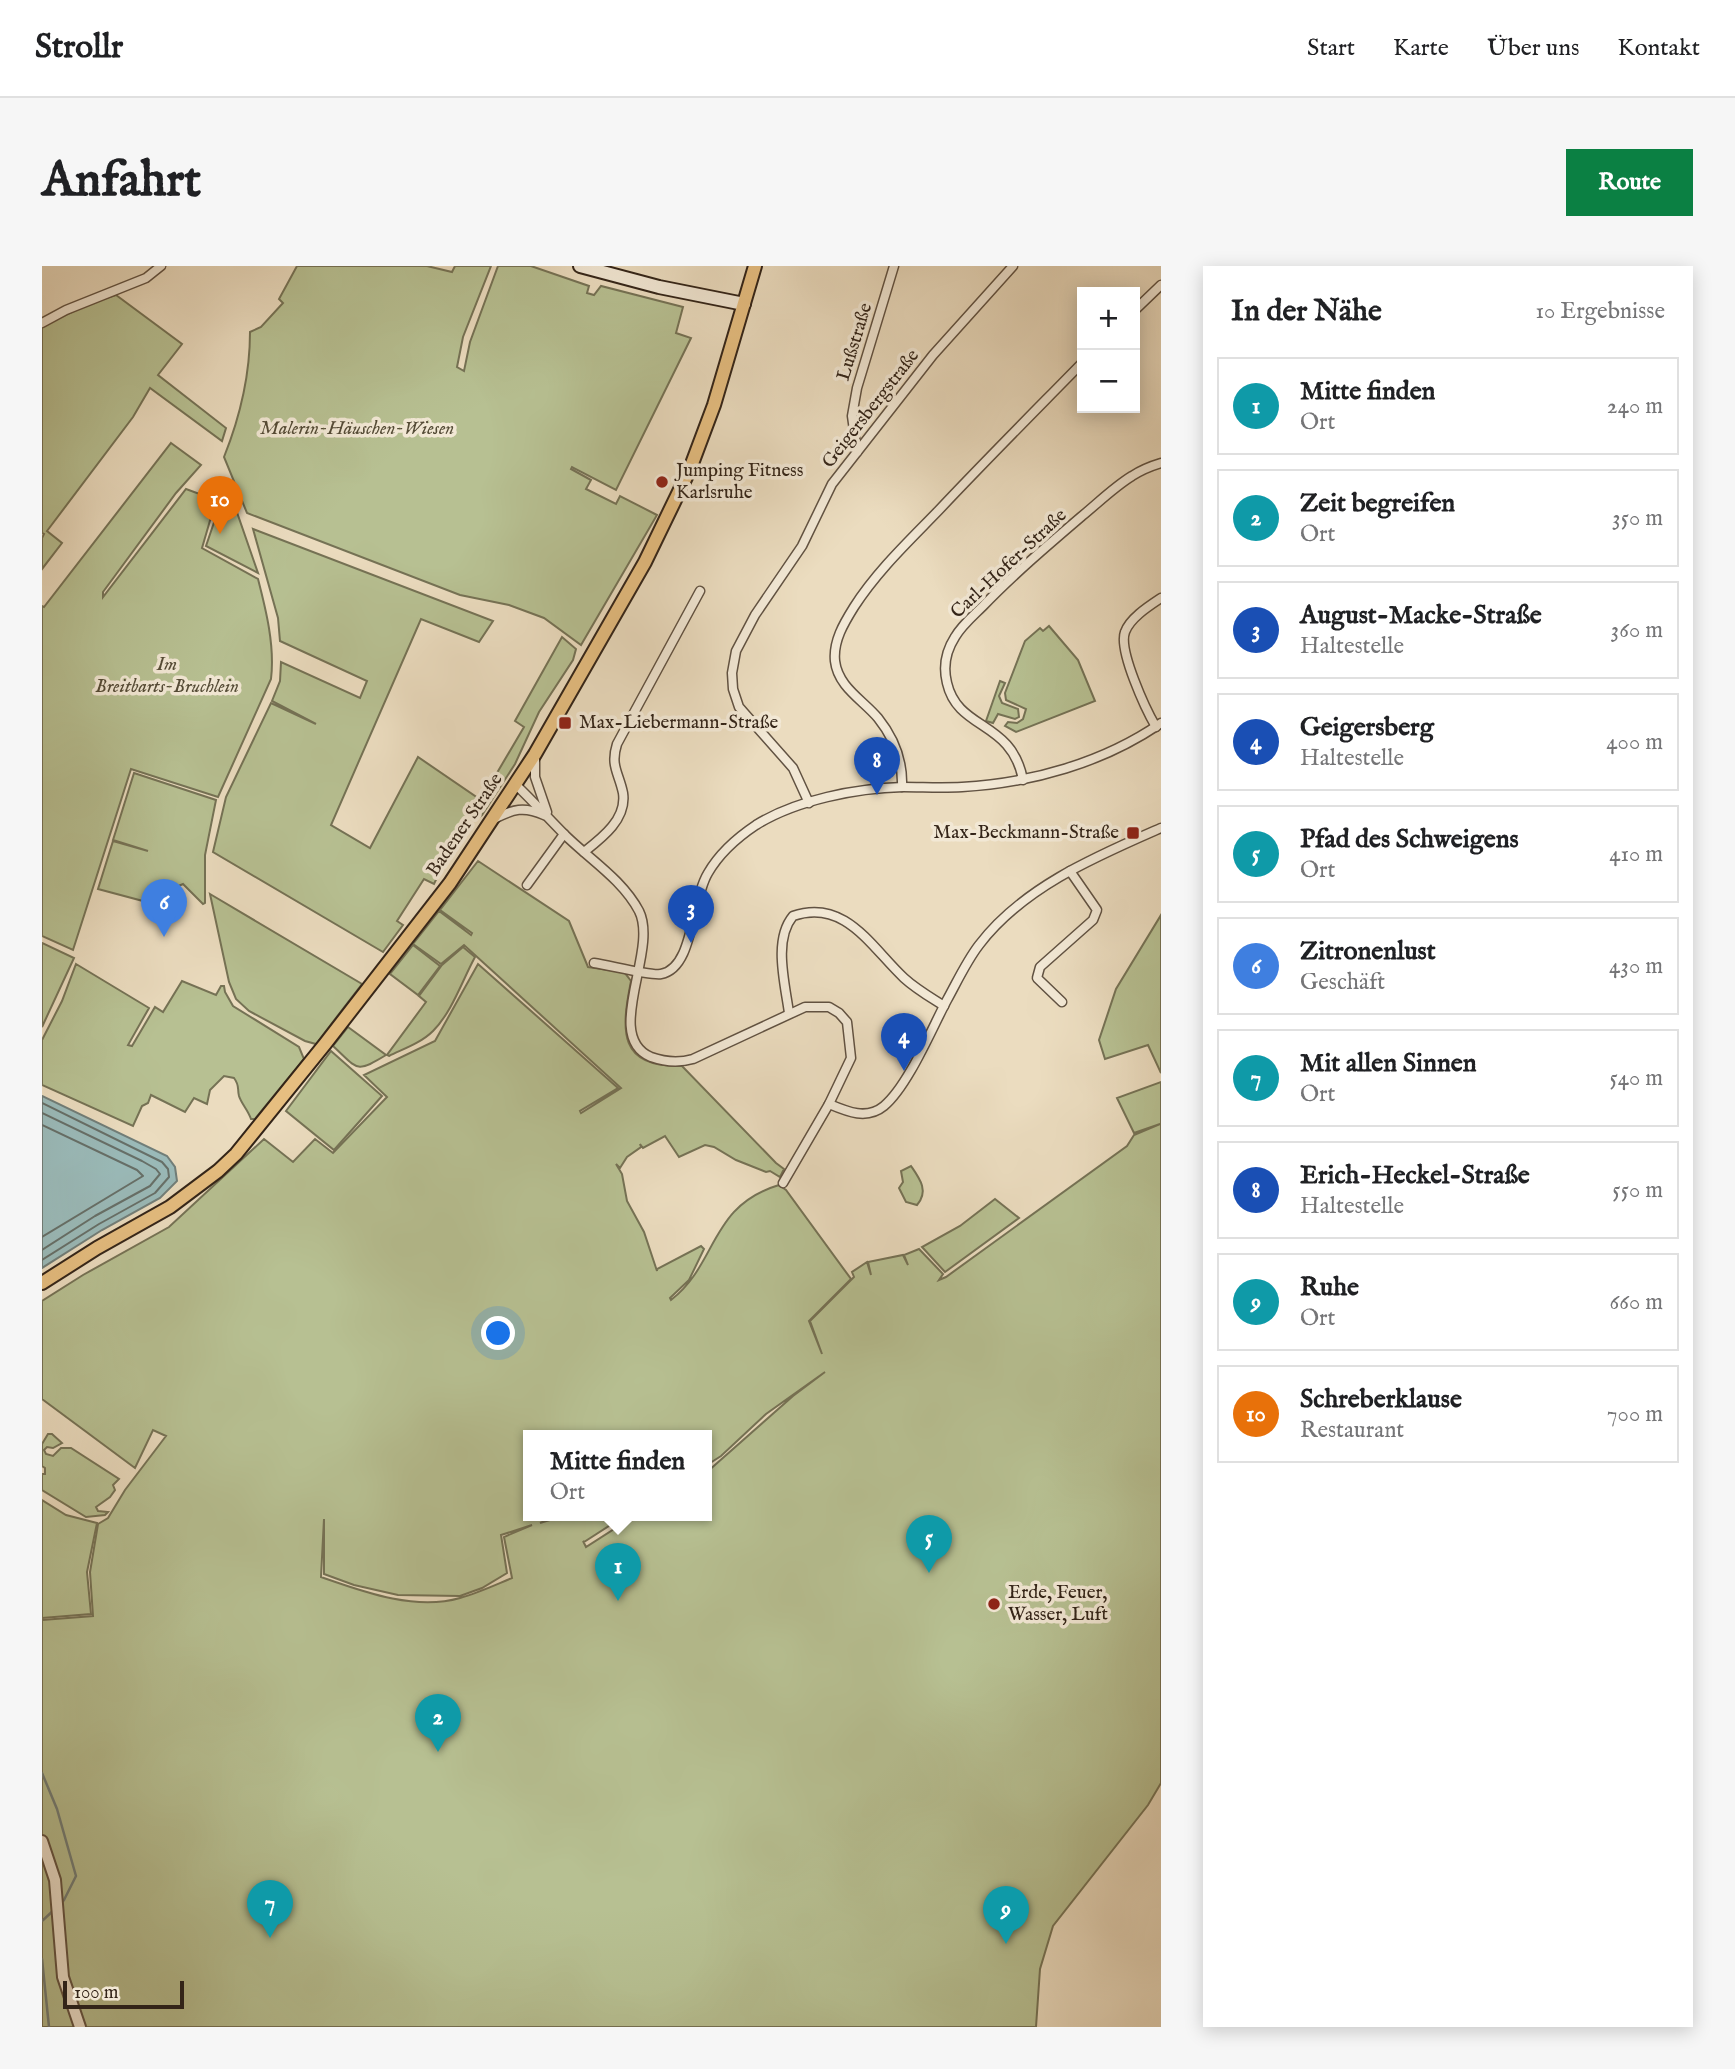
<!DOCTYPE html>
<html lang="de">
<meta charset="utf-8">
<style>
body{margin:0;font-family:"IM FELL English",serif;background:#f6f6f6;color:#202124}
.controls{position:absolute;right:21px;top:21px;display:grid;overflow:hidden;border-radius:0px;box-shadow:0 4px 18px #0003}
.controls button{width:63px;height:63px;display:grid;place-items:center;padding:0;border:0;border-bottom:2px solid #e0e0e0;background:#fff;color:#202124;font:35px sans-serif}
.scale{position:absolute;left:21px;bottom:18px;width:121px;box-sizing:border-box;padding-left:7px;border:4px solid #332418;border-top:0;font-size:19px;line-height:24px;white-space:nowrap;color:#332418;-webkit-text-stroke:5px #f2e8d5;paint-order:stroke}
.you{position:absolute;left:457px;top:1068px;width:24px;height:24px;margin:-18px;border:5px solid #fff;border-radius:50%;background:#1a73e8;box-shadow:0 0 0 10px #1a73e833}
.badge{display:grid;place-items:center;width:46px;height:46px;border-radius:50%;background:#0b8043;color:#fff;font-size:23px;font-weight:700}
.pin{position:absolute;translate:-50% -58px;filter:drop-shadow(0 2px 4px #0008)}
.pin::after{content:'';position:absolute;top:37px;width:24px;height:21px;background:inherit;clip-path:polygon(0 0,100% 0,50% 100%)}
.popup{position:absolute;left:481px;top:1164px;width:189px;height:91px;box-sizing:border-box;display:grid;place-content:center;border-radius:0px;background:#fff;filter:drop-shadow(0 2px 5px #0005);font-size:23px;white-space:nowrap;color:#757577}
.popup b{font-size:26px;color:#202124}
.popup::after{content:'';position:absolute;left:50%;top:100%;margin-left:-14px;border:14px solid transparent;border-top-color:#fff}
.list{margin:0;padding:0;list-style:none}
h2{display:flex;justify-content:space-between;align-items:center;height:91px;margin:0;padding:0 28px;font-size:30px}
h2 small{font-size:23px;font-weight:400;color:#757577}
.list li{display:grid;grid-template-columns:46px 1fr auto;gap:21px;align-items:center;box-sizing:border-box;height:98px;margin:0 14px 14px;padding:0 14px;border:2px solid #e0e0e0;border-radius:0px}
.list b{display:block;font-size:26px;white-space:nowrap}
.list p{margin:0;font-size:23px;white-space:nowrap;color:#757577}
.list em{font-size:23px;font-style:normal;color:#757577}
.map{position:relative;flex:none;width:1119px;height:1761px;overflow:hidden;border-radius:0px}
header{display:flex;align-items:center;gap:42px;box-sizing:border-box;height:98px;padding:0 35px;background:#fff;border-bottom:2px solid #e0e0e0}
header strong{font-size:33px}
nav{display:flex;gap:38px;margin-inline-start:auto;font-size:24px}
.intro{display:flex;align-items:center;justify-content:space-between;box-sizing:border-box;height:168px;padding:0 42px}
h1{margin:0;font-size:49px}
.button{padding:18px 32px;border-radius:0px;background:#0b8043;color:#fff;font-size:24px;font-weight:700}
main{display:flex;gap:42px;padding:0 42px}
aside{flex:1;background:#fff;border-radius:0px;box-shadow:0 4px 18px #0003}
.map>svg:first-child{display:block}
.green{fill:#b7c092;stroke:#757255;stroke-width:2;fill-rule:evenodd}
.water{fill:#9abab9;stroke:#717e79;stroke-width:2}
.lines{fill:none;stroke-linecap:round;stroke-linejoin:round}
.shore{stroke:#666f68;stroke-width:2}
.stream{stroke:#717e79;stroke-width:2.5}
.minor-casing{stroke:#615242;stroke-width:11}
.tertiary-casing{stroke:#615242;stroke-width:14}
.secondary-casing{stroke:#332418;stroke-width:16}
.primary-casing{stroke:#332418;stroke-width:16}
.minor{stroke:#f2e8d5;stroke-width:8}
.tertiary{stroke:#f2e8d5;stroke-width:10}
.secondary{stroke:#f2e8d5;stroke-width:12}
.primary{stroke:#e6be80;stroke-width:12}
.poi-dot{fill:#8f2418;stroke:#f2e8d5;stroke-width:2.5}
.labels{text-anchor:middle;dominant-baseline:central;stroke-width:7;stroke-linejoin:round;paint-order:stroke}
.street-label{font-size:19px;fill:#332418;stroke:#f2e8d5}
.park-label{font-size:19px;font-style:italic;fill:#544b36;stroke:#f2e8d5}
.poi-label{font-size:19px;fill:#332418;stroke:#f2e8d5;text-anchor:start}
</style>
<header>
<strong>Strollr</strong>
<nav><a>Start</a><a>Karte</a><a>Über uns</a><a>Kontakt</a></nav>
</header>
<div class="intro"><h1>Anfahrt</h1><a class="button">Route</a></div>
<main>
<div class="map">
<svg width="1119" height="1761" viewBox="0 0 1119 1761">
<rect width="100%" height="100%" fill="#ebdcbf"/>
<filter id="stains"><feTurbulence type="fractalNoise" baseFrequency=".00286" numOctaves="4"/><feColorMatrix values="0 0 0 0 .2 0 0 0 0 .09 0 0 0 0 .02 0 0 0 .5 -.17"/></filter>
<radialGradient id="worn" r=".72"><stop offset=".6" stop-color="#630" stop-opacity="0"/><stop offset="1" stop-color="#630" stop-opacity=".3"/></radialGradient>
<g class="green">
<path d="M255,0H385L410,6L413,0H449L421,71L415,101L422,105L428,76L456,0H489L547,20L545,27L552,29L559,20L641,41L634,67L649,72L574,224L530,201L529,203L549,214L544,223L574,238L578,230L615,249L539,379L502,352L467,339L418,329L205,247L182,191C198,151 208,109 208,66L219,61L241,37L237,33Z"/>
<path d="M74,29L140,78L116,109L184,162L180,175L108,122L91,151L5,265L20,277L0,303V272L2,268L0,267V60L51,36Z"/>
<path d="M129,177L159,199L134,227L61,326V331L144,223L174,234L160,282L216,313C224,344 233,380 229,413L176,531L89,503L31,684L0,670V340L2,341Z"/>
<path d="M181,230L190,232L216,307L164,280Z"/>
<path d="M211,263L451,355L437,376L379,353L289,559L328,582L376,491L439,534L482,461L473,455L520,371L534,383L531,394L497,446L473,498L440,549L433,554L428,551L414,572L392,618L382,613L355,655L361,659L341,686L171,586L184,531L229,437L274,458L230,435L238,415L239,396L318,432L325,415L238,375L236,352Z"/>
<path d="M1007,360L1036,394L1053,435L974,466L963,460L966,456L975,457L981,453L984,443L964,434L963,427L983,375L998,362L1001,365Z"/>
<path d="M958,415L963,417L957,430L960,437L976,443L977,451L973,453L956,448L951,457L944,455Z"/>
<path d="M92,507L174,534L163,589V637L161,638L141,618L125,625L116,639L56,623L71,575L106,585L71,574Z"/>
<path d="M436,595L527,655L546,701L582,706L589,715C579,765 576,802 640,800L734,897L742,903L738,911L728,905L724,906L694,894L672,881L663,879L637,891L623,870L601,882L598,878L599,881L585,891L578,902L574,898L580,908L585,935L602,966L615,1005V1003L659,980L662,983L647,1014L628,1032L629,1034C676,998 667,940 737,919L744,924L809,1013L767,1055L780,1088L768,1055L812,1011L810,1006L825,996L829,1009L826,996L861,989L866,999L862,989L877,983L901,1008L897,1014L904,1011L1085,880L1092,869L1118,858L1092,867L1075,832L1119,816V1517L1106,1539L1011,1660L998,1703L994,1761H0V1354L51,1350L48,1306L56,1258L66,1252L83,1224L124,1170L111,1164L93,1202L0,1133V1035L41,1009L127,961L222,873L251,896L273,873L291,887L345,831L322,809L393,775L436,698L576,822L538,845L539,847L579,822L422,679L399,698L371,678L397,645L429,669L430,667L398,644ZM783,1106L751,1130L665,1206V1249H594L544,1281L541,1275L542,1276L584,1249H524L498,1257L518,1249H487V1169H665V1199L679,1190L724,1148ZM282,1253V1308L312,1319L356,1329L418,1330L440,1322L465,1307L459,1269L490,1259L462,1271L470,1312C453,1319 436,1327 418,1332C373,1345 322,1326 279,1311Z"/>
<path d="M168,628L320,718L274,778L263,775L207,745L194,733L187,716Z"/>
<path d="M1119,649V807L1106,779L1063,793L1057,774L1074,723Z"/>
<path d="M0,677L32,692L0,761Z"/>
<path d="M371,679L398,700L376,729L348,708Z"/>
<path d="M421,681L433,691C420,715 410,746 391,765C379,777 361,783 347,790L345,789L384,736L377,730L400,699Z"/>
<path d="M34,698L107,742L86,779L90,780L113,741L121,746L140,715L174,729L179,720H182L183,726L191,740L257,781L262,793L213,853H209C206,844 199,837 197,830C195,822 198,820 192,812L182,810L168,824L165,838L152,832L143,846L109,829L106,837L100,840L91,860L0,819V774L20,735Z"/>
<path d="M306,761L344,789C313,808 316,803 291,780Z"/>
<path d="M289,785L340,830L292,884L244,845Z"/>
<path d="M869,900C878,913 887,925 875,939L864,936L857,922L861,916L859,905Z"/>
<path d="M953,933L977,952L903,1006L880,981L918,960Z"/>
<path d="M6,1168H10L20,1177L11,1182L5,1181L2,1184L4,1188L11,1190L19,1182H29L77,1213L71,1219L73,1224L68,1231L54,1241L56,1245L66,1246L63,1249L44,1251L0,1224V1208H3V1202L0,1200V1178Z"/>
<path d="M0,1234L24,1249L55,1257L45,1306L49,1348L0,1352Z"/>
</g>
<path class="water" d="M0,830L125,890L133,901L135,915L118,932L60,964L0,1002Z"/>
<g class="lines">
<g class="shore">
<path d="M0,837L120,896L126,903L127,911L113,927L57,958L0,994"/>
<path d="M0,847L100,895L114,903L118,908L108,920L53,950L0,984"/>
<path d="M0,859L95,904L101,910L0,971"/>
</g>
<g class="stream">
<path d="M0,1507L15,1543L34,1610L22,1634L18,1638"/>
<path d="M0,1655L13,1643"/>
<path d="M0,1693L7,1761"/>
</g>
<g class="minor-casing">
<g id="minor">
<path d="M1093,44L1119,19"/>
<path d="M0,57L24,44L104,12L119,0"/>
<path d="M815,186L810,150L815,122L852,0"/>
<path d="M1114,461C1104,444 1076,384 1083,366C1088,352 1107,340 1119,332"/>
<path d="M493,491V511L505,546"/>
<path d="M981,514C970,454 916,465 905,417C901,401 904,385 913,371C920,359 931,350 941,340C972,308 1006,279 1040,250C1056,237 1072,221 1090,210C1099,204 1109,200 1119,197"/>
<path d="M473,518C490,534 506,552 522,568C547,593 580,613 597,645C617,685 560,770 609,791C623,796 637,797 651,793L763,741H787L797,747L805,756L809,792L787,838L741,917"/>
<path d="M860,521C861,496 852,472 836,452C821,434 796,421 793,395C791,375 802,357 812,341C835,305 867,275 896,245C943,195 992,146 1040,97"/>
<path d="M767,537L751,502L697,441L691,423L690,407L694,385L713,349L760,280L790,218L891,89L971,0"/>
<path d="M452,553C471,543 482,540 502,549"/>
<path d="M542,586C560,572 585,553 581,527C577,507 568,500 575,478L658,325"/>
<path d="M485,619L522,568"/>
<path d="M552,697C567,699 608,710 619,708C652,702 649,635 666,607C677,588 696,571 714,559C754,534 815,522 861,521C881,521 900,522 920,521C989,517 1061,497 1119,457"/>
<path d="M1020,736L995,712L998,701L1051,654L1055,644L1028,605"/>
<path d="M747,747C743,717 731,674 751,650C803,632 829,681 862,712C874,723 888,731 902,740"/>
<path d="M787,838C806,846 825,854 842,840C866,820 890,762 905,734C915,716 924,696 937,679C981,621 1055,590 1119,562"/>
</g>
</g>
<g class="tertiary-casing">
<path id="tertiary" d="M0,1575L13,1614L21,1711L38,1761"/>
</g>
<g class="secondary-casing">
<path id="secondary" d="M538,0L617,21L702,38"/>
</g>
<g class="primary-casing">
<path id="primary" d="M0,1017L55,982L128,941L176,905L194,888L283,778L408,617L493,488L603,296L648,203L672,139L713,0"/>
</g>
<use href="#minor" class="minor"/>
<use href="#tertiary" class="tertiary"/>
<use href="#secondary" class="secondary"/>
<use href="#primary" class="primary"/>
</g>
<g class="poi-dot">
<circle cx="620" cy="216" r="7"/>
<rect x="516" y="450" width="14" height="14" rx="3.5"/>
<rect x="1084" y="560" width="14" height="14" rx="3.5"/>
<circle cx="952" cy="1338" r="7"/>
</g>
<g class="labels">
<g class="street-label">
<text transform="translate(813 76) rotate(-73)">Lußstraße</text>
<text transform="translate(829 143) rotate(-52)">Geigersbergstraße</text>
<text transform="translate(967 298) rotate(-43)">Carl-Hofer-Straße</text>
<text transform="translate(423 559) rotate(-56)">Badener Straße</text>
</g>
<g class="park-label">
<text x="315" y="163">Malerin-Häuschen-Wiesen</text>
<text x="125" y="399">Im<tspan x="125" dy="22">Breitbarts-Bruchlein</tspan></text>
</g>
<g class="poi-label">
<text x="634" y="205">Jumping Fitness<tspan x="634" dy="22">Karlsruhe</tspan></text>
<text x="537" y="457">Max-Liebermann-Straße</text>
<text x="1077" y="567" text-anchor="end">Max-Beckmann-Straße</text>
<text x="966" y="1327">Erde, Feuer,<tspan x="966" dy="22">Wasser, Luft</tspan></text>
</g>
</g>
<rect width="100%" height="100%" filter="url(#stains)"/>
<rect width="100%" height="100%" fill="url(#worn)"/>
</svg>
<div class="controls">
<button>+</button>
<button>−</button>
</div>
<div class="scale">100 m</div>
<div class="you"></div>
<div class="pin badge" style="left:576px;top:1335px;background:#0f9aa8">1</div>
<div class="popup"><b>Mitte finden</b>Ort</div>
<div class="pin badge" style="left:396px;top:1486px;background:#0f9aa8">2</div>
<div class="pin badge" style="left:649px;top:677px;background:#1a4fb4">3</div>
<div class="pin badge" style="left:862px;top:805px;background:#1a4fb4">4</div>
<div class="pin badge" style="left:887px;top:1307px;background:#0f9aa8">5</div>
<div class="pin badge" style="left:122px;top:671px;background:#3f7fe0">6</div>
<div class="pin badge" style="left:228px;top:1672px;background:#0f9aa8">7</div>
<div class="pin badge" style="left:835px;top:529px;background:#1a4fb4">8</div>
<div class="pin badge" style="left:964px;top:1678px;background:#0f9aa8">9</div>
<div class="pin badge" style="left:178px;top:268px;background:#e8710a">10</div>
</div>
<aside>
<h2>In der Nähe<small>10 Ergebnisse</small></h2>
<ul class="list">
<li><span class="badge" style="background:#0f9aa8">1</span><div><b>Mitte finden</b><p>Ort</p></div><em>240 m</em></li>
<li><span class="badge" style="background:#0f9aa8">2</span><div><b>Zeit begreifen</b><p>Ort</p></div><em>350 m</em></li>
<li><span class="badge" style="background:#1a4fb4">3</span><div><b>August-Macke-Straße</b><p>Haltestelle</p></div><em>360 m</em></li>
<li><span class="badge" style="background:#1a4fb4">4</span><div><b>Geigersberg</b><p>Haltestelle</p></div><em>400 m</em></li>
<li><span class="badge" style="background:#0f9aa8">5</span><div><b>Pfad des Schweigens</b><p>Ort</p></div><em>410 m</em></li>
<li><span class="badge" style="background:#3f7fe0">6</span><div><b>Zitronenlust</b><p>Geschäft</p></div><em>430 m</em></li>
<li><span class="badge" style="background:#0f9aa8">7</span><div><b>Mit allen Sinnen</b><p>Ort</p></div><em>540 m</em></li>
<li><span class="badge" style="background:#1a4fb4">8</span><div><b>Erich-Heckel-Straße</b><p>Haltestelle</p></div><em>550 m</em></li>
<li><span class="badge" style="background:#0f9aa8">9</span><div><b>Ruhe</b><p>Ort</p></div><em>660 m</em></li>
<li><span class="badge" style="background:#e8710a">10</span><div><b>Schreberklause</b><p>Restaurant</p></div><em>700 m</em></li>
</ul>
</aside>
</main>
